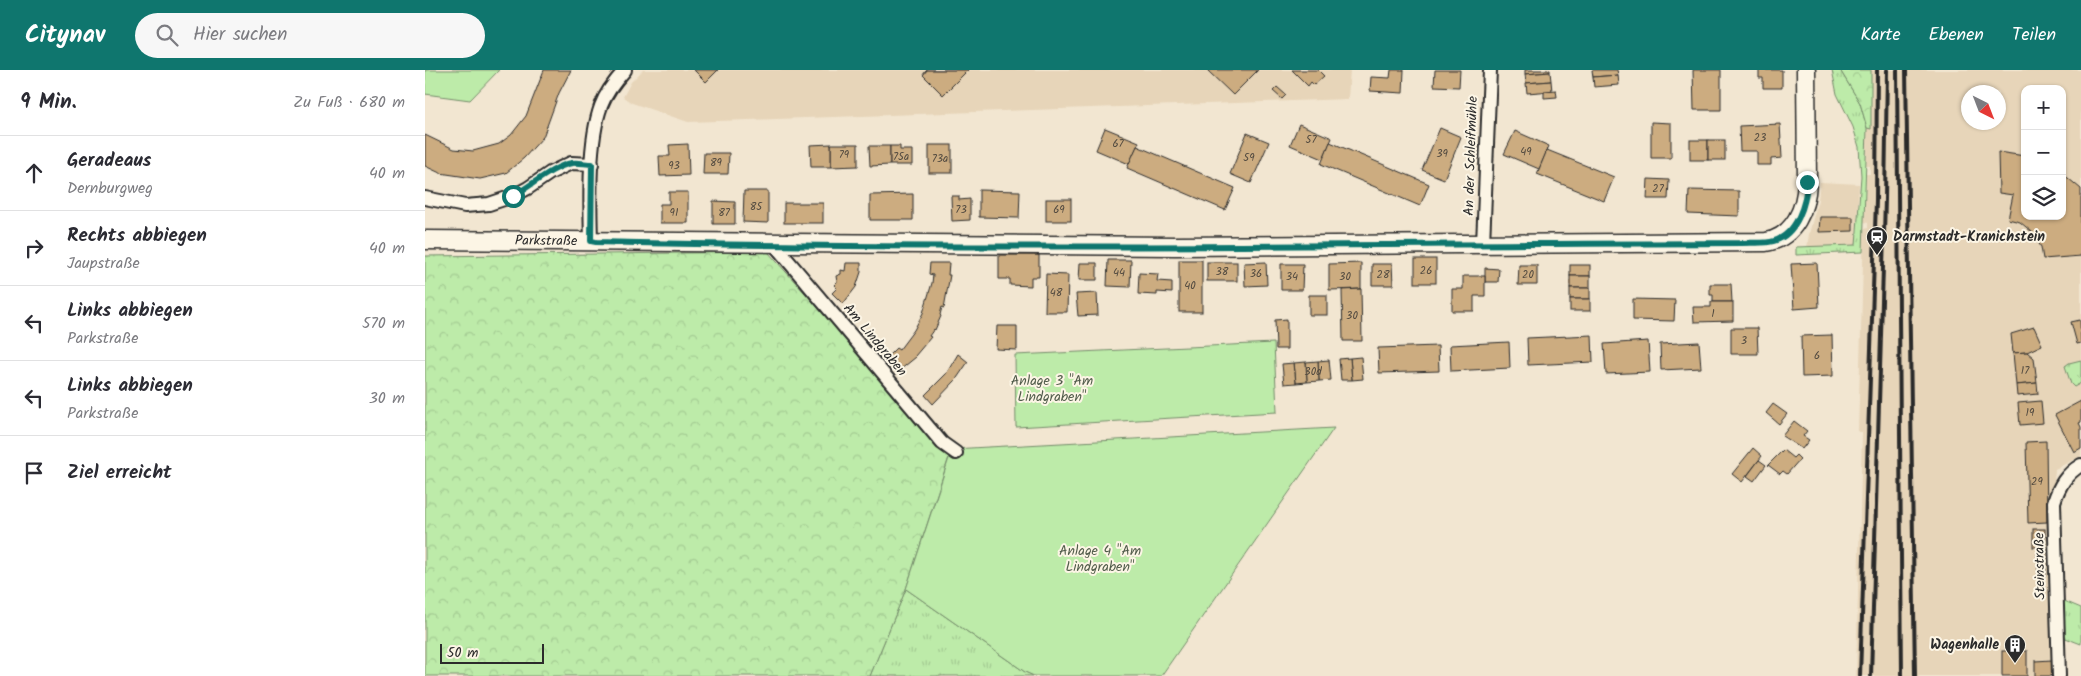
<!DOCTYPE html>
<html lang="de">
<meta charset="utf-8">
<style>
body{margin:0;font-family:Kalam,sans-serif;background:#f7f7f7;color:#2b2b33}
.controls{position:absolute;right:15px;top:15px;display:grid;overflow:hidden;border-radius:10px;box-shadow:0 1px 4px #0004}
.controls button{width:45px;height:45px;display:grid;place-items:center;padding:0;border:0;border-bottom:1px solid #e1e1e2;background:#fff;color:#2b2b33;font:25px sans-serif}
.compass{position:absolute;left:1536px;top:15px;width:45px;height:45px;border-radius:50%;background:#fff;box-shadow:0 1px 4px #0004;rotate:138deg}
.scale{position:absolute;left:15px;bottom:12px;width:104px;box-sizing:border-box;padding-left:5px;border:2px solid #2b2b2b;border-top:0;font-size:14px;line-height:18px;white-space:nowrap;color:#2b2b2b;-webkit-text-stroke:4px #fcf5e5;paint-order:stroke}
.stop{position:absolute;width:15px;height:15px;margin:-11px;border:4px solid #0f766e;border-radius:50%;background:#fff}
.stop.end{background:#0f766e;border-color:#fff;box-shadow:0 1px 5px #0008}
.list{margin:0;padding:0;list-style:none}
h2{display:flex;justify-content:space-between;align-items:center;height:65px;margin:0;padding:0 20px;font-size:21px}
h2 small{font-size:16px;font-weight:400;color:#7c7c81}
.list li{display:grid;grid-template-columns:32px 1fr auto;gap:15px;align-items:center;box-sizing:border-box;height:75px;padding:0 20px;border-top:1px solid #e1e1e2}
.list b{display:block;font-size:19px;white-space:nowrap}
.list p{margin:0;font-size:16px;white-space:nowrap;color:#7c7c81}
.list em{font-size:16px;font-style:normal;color:#7c7c81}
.icon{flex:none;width:28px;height:28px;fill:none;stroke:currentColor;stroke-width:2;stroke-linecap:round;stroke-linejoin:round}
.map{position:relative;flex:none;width:1656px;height:606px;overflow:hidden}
header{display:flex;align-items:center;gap:30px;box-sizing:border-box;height:70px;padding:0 25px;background:#0f766e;color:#fff}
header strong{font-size:24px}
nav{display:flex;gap:28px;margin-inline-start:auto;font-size:18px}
.search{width:350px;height:45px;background:#f7f7f7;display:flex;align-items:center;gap:12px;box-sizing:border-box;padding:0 18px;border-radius:28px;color:#7c7c81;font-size:19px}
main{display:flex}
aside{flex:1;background:#fff}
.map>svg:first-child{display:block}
.built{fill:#e7d5b9;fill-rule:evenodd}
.grass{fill:url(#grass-tufts);stroke:#748b6a}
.forest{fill:url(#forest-crowns);stroke:#748b6a}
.green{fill:#bdeba9;stroke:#748b6a}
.building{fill:#ccac80;stroke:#2b2b2b}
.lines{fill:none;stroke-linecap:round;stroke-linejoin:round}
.street-casing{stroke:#2b2b2b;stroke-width:16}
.secondary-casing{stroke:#2b2b2b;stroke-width:21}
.street{stroke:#fcf5e5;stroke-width:12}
.secondary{stroke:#fcf5e5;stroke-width:18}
.rail{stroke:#2b2b2b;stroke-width:4}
.route{stroke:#0f766e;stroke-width:6}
.labels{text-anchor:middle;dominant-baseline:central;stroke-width:4;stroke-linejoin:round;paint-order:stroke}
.number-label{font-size:11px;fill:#534b40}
.street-label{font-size:14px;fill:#2b2b2b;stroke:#fcf5e5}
.poi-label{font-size:14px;font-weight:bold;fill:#2b2b2b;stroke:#fcf5e5;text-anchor:start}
.park-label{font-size:14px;fill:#505b4a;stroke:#fcf5e5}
</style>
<header>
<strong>Citynav</strong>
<div class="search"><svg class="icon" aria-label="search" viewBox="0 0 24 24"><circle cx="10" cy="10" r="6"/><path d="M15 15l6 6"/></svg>Hier suchen</div>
<nav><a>Karte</a><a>Ebenen</a><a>Teilen</a></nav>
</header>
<main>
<aside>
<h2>9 Min.<small>Zu Fuß · 680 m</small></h2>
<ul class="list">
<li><svg class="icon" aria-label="ahead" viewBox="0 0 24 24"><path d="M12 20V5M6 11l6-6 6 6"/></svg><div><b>Geradeaus</b><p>Dernburgweg</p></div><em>40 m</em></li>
<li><svg class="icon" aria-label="right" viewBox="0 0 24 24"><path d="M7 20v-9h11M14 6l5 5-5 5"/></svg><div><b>Rechts abbiegen</b><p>Jaupstraße</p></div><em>40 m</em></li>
<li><svg class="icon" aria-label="left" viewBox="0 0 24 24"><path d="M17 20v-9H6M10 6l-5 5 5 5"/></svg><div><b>Links abbiegen</b><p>Parkstraße</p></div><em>570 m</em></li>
<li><svg class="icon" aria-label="left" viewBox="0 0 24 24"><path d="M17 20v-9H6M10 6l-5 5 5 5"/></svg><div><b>Links abbiegen</b><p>Parkstraße</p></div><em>30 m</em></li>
<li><svg class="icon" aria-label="arrive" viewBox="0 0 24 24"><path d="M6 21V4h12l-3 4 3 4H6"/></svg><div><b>Ziel erreicht</b></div></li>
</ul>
</aside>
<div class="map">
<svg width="1656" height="606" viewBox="0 0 1656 606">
<defs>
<pattern id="grass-tufts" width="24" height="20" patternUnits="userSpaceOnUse" patternTransform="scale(1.25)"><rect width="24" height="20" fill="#bdeba9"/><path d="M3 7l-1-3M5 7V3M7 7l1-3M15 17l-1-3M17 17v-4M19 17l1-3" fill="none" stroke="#a3ca92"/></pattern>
<pattern id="forest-crowns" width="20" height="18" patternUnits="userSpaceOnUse" patternTransform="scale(1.25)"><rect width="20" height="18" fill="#bdeba9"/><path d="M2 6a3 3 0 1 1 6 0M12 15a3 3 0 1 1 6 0" fill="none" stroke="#a3ca92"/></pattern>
</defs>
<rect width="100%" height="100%" fill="#f2e6d1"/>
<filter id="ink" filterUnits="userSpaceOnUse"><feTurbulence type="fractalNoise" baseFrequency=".02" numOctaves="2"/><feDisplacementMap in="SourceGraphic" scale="10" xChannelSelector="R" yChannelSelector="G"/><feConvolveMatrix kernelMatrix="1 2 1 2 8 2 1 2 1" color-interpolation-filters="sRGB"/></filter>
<g filter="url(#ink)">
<g class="built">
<path d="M218,0H925L923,29L263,52L207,33L198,27L206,12Z"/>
<path d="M1446,0H1656V386L1630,399L1628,429L1631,606H1431L1437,362H1433L1439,159L1443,158V153L1439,152L1441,104H1445V96H1441L1442,58H1446ZM1600,19H1637V146H1600ZM1544,22H1574V52H1544Z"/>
<path d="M1395,112L1434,114L1431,175L1382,178L1384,164L1393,130Z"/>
</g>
<g class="grass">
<path d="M1407,0H1415L1435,33L1442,58L1438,182L1371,185V177L1431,175L1436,106L1434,77L1428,57L1412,24Z"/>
<path d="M1656,290V313L1649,317L1646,314L1640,296L1644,293Z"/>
<path d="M481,519L600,602L609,606H445Z"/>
<path d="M1637,530L1656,538V574L1638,567Z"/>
</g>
<g class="forest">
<path d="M1415,0H1446V59L1442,58L1435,33Z"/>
<path d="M343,182L525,384L481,519L445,606H0V186Z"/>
</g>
<g class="green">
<path d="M0,0H74L45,30L0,24Z"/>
<path d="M849,273L852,342L591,357L590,285Z"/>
<path d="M909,358L736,606H609L600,602L481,519L527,379Z"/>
</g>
<g class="building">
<path d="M119,0H146L134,23L118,67L99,88L81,103L55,109L15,103L0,96V65L29,79L48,81L74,74L86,65L101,46Z"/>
<path d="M269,0H293L281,12Z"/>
<path d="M502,0H543L518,25L498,5Z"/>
<path d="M502,0H543L518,25L498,5Z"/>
<path d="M782,0H833L808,25Z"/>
<path d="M867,0H893L899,6L889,15L886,12L883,16Z"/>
<path d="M966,0H979L978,23L945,21L946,7L965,8Z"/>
<path d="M1010,0H1035L1034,17L1009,16Z"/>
<path d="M1100,0H1125V2L1100,4Z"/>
<path d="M1167,0H1192L1193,5L1168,7Z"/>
<path d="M1268,0H1296V40H1269Z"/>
<path d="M1334,0H1357V18H1338V8H1334Z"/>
<path d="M1125,2L1126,11L1101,13L1100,4Z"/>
<path d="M1193,5L1194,15L1169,17L1168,7Z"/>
<path d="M1126,11L1127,21L1102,23L1101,13Z"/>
<path d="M852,17L861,25L857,29L848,21Z"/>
<path d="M1131,20L1132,27L1119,28V21Z"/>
<path d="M1226,52L1246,53V88H1226Z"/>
<path d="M874,54L907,68L898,89L865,75Z"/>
<path d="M1355,54L1357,88L1346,89V95H1332V81H1315L1314,56Z"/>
<path d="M680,58L714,72L704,94L671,80Z"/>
<path d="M1015,58L1036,67L1019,109L997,100Z"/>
<path d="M1090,61L1124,76L1114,99L1079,84Z"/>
<path d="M822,63L844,72L826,113L805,104Z"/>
<rect x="1265" y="70" width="18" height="20"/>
<rect x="1283" y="70" width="17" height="20"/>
<path d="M905,72L1004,114L995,136L896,94Z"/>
<path d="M263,74L264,105L235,106L234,86H245L244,75Z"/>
<path d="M406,74H433V96L406,97Z"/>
<path d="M406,74V97H386L385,75Z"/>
<rect x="504" y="75" width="23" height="28"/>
<path d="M444,76H465V95L445,96Z"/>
<path d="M465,76H475V80H487V95H465Z"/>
<path d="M712,76L810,118L800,140L702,98Z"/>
<path d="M1122,80L1189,107L1179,131L1112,104Z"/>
<path d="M1573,82L1600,86V146H1637V103L1656,119V186L1618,189L1616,177L1607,162L1595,152L1583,149L1588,125L1574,123Z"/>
<path d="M279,83H304L303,104H278Z"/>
<path d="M1223,109L1244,110L1243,129H1222Z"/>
<path d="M554,120L595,121L594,148L554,147Z"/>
<path d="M1264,120L1314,121V146L1263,144Z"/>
<path d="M319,121H343V153L318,152Z"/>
<path d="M244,122H263V153H235V134H244Z"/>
<path d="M488,124V150H445V125Z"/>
<path d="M526,126H534V130L545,129V150L527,151Z"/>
<rect x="621" y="129" width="25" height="22"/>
<path d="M288,131L310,132V154H288Z"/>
<rect x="359" y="133" width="39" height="20"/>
<path d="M1395,147H1428V161L1394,162Z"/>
<path d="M574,185H614V207H606V216L585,215V209H574Z"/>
<rect x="990" y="189" width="21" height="24"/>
<path d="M683,190H706L705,217L682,216Z"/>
<rect x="754" y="190" width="23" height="52"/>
<rect x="782" y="192" width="30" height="19"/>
<path d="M841,192L842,215L820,216L819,193Z"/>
<path d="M421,193H436V202L431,217L418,234L407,223L412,218L409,215L412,212L411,206L416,204V200L420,201Z"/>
<path d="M505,193H524L523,205H525L519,238L517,237L515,245L516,246L510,260L509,259L504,266L506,267L490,286L491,287L475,300L463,286L471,278L474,280L489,260L498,243L507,213L508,205L504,204Z"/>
<path d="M655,193H672V210H654Z"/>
<path d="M936,193V219L904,220V194Z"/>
<path d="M1392,193L1394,237L1369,239L1366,194Z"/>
<path d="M856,194H878L877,220H856Z"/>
<path d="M947,194H967L968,215H947Z"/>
<path d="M1094,195H1112V215H1093Z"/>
<rect x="1145" y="195" width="20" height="11"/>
<path d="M1060,198L1074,199L1073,212H1060Z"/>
<path d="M714,203L733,204L732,211L747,212V223L732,222V225L713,224Z"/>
<path d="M621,204L643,205L642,242H620Z"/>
<path d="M1038,206H1060V226H1049V241H1027V219H1038Z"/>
<rect x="1145" y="206" width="20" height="12"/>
<path d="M1285,214H1306L1307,232H1288V225H1285Z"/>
<rect x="1145" y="218" width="20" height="11"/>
<path d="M936,219L937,271H918L917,220Z"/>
<path d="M672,223L673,245L653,246L651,224Z"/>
<rect x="884" y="225" width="18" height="20"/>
<rect x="1145" y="229" width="20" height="12"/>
<path d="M1208,229L1250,230L1249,251L1208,250Z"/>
<path d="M1286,232H1308V251L1269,252L1268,237H1286Z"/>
<path d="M862,249V279H851L850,250Z"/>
<path d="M1655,250L1656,273L1652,274L1646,252Z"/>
<path d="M572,256H592V280L571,279Z"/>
<path d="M1609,257L1617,275L1602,282L1588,283L1586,264Z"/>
<path d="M1306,258H1332L1333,284H1306Z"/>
<path d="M1167,265L1168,292L1103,295L1102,268Z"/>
<path d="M1407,265L1408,306L1377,307L1376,266Z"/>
<path d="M1223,271L1225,302L1181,304L1179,274Z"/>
<path d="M1084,272L1085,298L1026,301L1025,275Z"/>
<path d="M1274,272L1276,298L1236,300L1235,274Z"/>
<path d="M1013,276L1014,301L954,303L953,278Z"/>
<path d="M1602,282L1609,288L1612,313L1591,315L1588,283Z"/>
<path d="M533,284L543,292L530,311L508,334L500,325L521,304Z"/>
<path d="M936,287L938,309L927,310L925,288Z"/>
<path d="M925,288L927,310H916L914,289Z"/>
<path d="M904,290L906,310L894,311L893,291Z"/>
<path d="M893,291L894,311L882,312L881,292Z"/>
<path d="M881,292L882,312L871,313L869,293Z"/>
<path d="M869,293L871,313L859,314L857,294Z"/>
<path d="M1612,313L1613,324L1592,326L1591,315Z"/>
<path d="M1616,331L1618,353L1595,355L1593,333Z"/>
<path d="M1656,331V352L1654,353L1656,357V378L1649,382L1630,345Z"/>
<path d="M1348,334L1362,344L1354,354L1341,343Z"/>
<path d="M1369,351L1382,361L1378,366L1384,370L1377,379L1357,366Z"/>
<path d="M1621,371L1622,452L1603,453L1601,372Z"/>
<path d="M1328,378L1337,386L1317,412L1307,404Z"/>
<path d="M1358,380L1368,388L1371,385L1375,389L1362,404L1358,401L1355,404L1343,395Z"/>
<path d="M1334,390L1341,395L1329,411L1322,406Z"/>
<rect x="1608" y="459" width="12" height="18"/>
<path d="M1612,484H1620L1621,506H1613Z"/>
<rect x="1577" y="581" width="25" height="25"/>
<path d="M1627,590V606H1610V591Z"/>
</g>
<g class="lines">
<g class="street-casing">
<g id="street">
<path d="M0,128L40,136L64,134L88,126L103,118L125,103L146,93L167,94"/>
<path d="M166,171C165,133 163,71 176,36C181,22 190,11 200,0"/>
<path d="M349,174L517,373L531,383"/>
<path d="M1058,174L1065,0"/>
<path d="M1634,606L1629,432C1634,416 1641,404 1656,395"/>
</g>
</g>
<g class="secondary-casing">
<g id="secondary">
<path id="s1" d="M0,170L751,176L1341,172C1370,167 1381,138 1382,112L1381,0"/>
</g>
</g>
<use href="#street" class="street"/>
<use href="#secondary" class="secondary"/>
<g class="rail">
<path d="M1472,0L1477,606"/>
<path d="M1481,0L1490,606"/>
<path d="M1435,606L1451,130L1452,0"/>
<path d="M1446,606L1460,129L1462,0"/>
</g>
</g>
</g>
<g class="lines" filter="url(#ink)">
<path class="route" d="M88,126C105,117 128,96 147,93C153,92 161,94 167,94L166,171L171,172C553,181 935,174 1317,173C1327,172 1339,174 1349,171C1372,164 1381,134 1382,112"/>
</g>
<defs>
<g id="station-pin" transform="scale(1.125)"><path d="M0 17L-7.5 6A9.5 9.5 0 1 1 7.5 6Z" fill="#2b2b2b" stroke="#fcf5e5"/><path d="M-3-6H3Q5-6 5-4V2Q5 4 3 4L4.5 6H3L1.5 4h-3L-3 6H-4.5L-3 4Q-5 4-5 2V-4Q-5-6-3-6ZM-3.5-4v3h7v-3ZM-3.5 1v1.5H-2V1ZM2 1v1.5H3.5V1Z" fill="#fff"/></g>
<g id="building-pin" transform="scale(1.125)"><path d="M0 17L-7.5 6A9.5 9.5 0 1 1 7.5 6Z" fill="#2b2b2b" stroke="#fcf5e5"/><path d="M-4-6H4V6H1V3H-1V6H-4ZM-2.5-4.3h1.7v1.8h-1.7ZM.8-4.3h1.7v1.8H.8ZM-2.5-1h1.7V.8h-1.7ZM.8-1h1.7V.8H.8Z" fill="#fff"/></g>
</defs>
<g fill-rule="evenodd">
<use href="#station-pin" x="1452" y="167"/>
<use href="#building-pin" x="1590" y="575"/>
</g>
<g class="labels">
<g class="number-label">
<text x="1335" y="68">23</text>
<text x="886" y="70">57</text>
<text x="693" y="74">67</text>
<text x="1101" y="82">49</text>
<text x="1017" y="84">39</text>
<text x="419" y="85">79</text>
<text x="476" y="87">75a</text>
<text x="824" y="88">59</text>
<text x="515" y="89">73a</text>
<text x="291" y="93">89</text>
<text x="249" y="96">93</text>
<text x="1233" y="119">27</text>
<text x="331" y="137">85</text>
<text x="536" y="140">73</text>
<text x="634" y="140">69</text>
<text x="249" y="143">91</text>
<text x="299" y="143">87</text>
<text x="1001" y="201">26</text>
<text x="797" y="202">38</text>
<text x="694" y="203">44</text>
<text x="831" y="204">36</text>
<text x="958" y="205">28</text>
<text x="1103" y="205">20</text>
<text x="867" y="207">34</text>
<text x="920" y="207">30</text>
<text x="765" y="216">40</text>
<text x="631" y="223">48</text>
<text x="1288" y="244">1</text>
<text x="927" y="246">30</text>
<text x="1319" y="271">3</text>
<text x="1392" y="286">6</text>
<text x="1600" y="301">17</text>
<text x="888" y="302">30d</text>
<text x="1605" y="343">19</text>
<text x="1612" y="412">29</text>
</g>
<g class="street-label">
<text transform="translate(1046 86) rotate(-88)">An der Schleifmühle</text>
<text stroke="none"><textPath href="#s1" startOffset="121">Parkstraße</textPath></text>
<text transform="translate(450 270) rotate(50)">Am Lindgraben</text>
<text transform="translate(1615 496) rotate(-91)">Steinstraße</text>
</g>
<g class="poi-label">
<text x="1468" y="167">Darmstadt-Kranichstein</text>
<text x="1574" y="575" text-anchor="end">Wagenhalle</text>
</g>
<g class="park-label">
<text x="627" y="311">Anlage 3 "Am<tspan x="627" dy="16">Lindgraben"</tspan></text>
<text x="675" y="481">Anlage 4 "Am<tspan x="675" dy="16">Lindgraben"</tspan></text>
</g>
</g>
</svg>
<div class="controls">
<button>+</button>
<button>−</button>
<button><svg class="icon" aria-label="layers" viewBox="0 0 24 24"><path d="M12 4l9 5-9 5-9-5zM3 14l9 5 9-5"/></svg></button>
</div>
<svg class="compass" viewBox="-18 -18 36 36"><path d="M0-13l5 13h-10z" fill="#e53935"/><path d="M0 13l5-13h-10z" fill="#7c7c81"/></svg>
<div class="scale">50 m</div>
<div class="stop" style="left:88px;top:126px"></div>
<div class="stop end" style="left:1382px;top:112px"></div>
</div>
</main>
